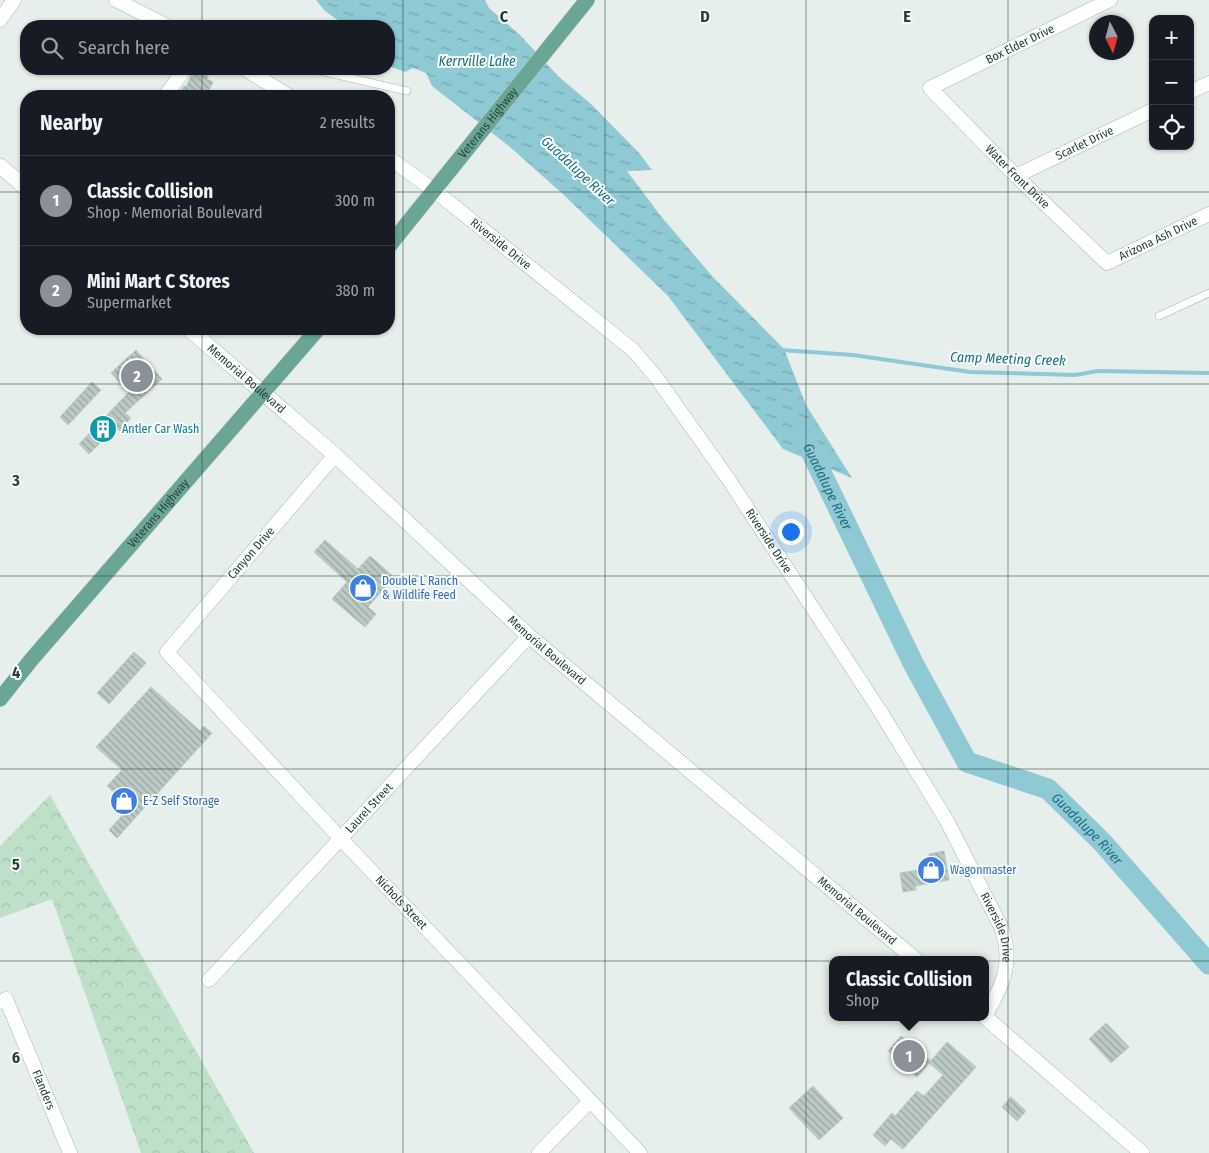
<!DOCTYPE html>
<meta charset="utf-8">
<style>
body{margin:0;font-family:"Fira Sans Condensed",sans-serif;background:#20242c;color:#f1f3f6}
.controls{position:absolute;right:15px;top:15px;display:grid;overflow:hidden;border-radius:10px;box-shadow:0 1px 4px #0004}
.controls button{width:45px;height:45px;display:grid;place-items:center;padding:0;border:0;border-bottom:1px solid #363941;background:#171b24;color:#f1f3f6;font:25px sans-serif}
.compass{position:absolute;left:1089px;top:15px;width:45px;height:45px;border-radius:50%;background:#171b24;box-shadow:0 1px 4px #0004;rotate:174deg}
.you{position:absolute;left:790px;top:531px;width:18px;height:18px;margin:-12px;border:4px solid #fff;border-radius:50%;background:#1a73e8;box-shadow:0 0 0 8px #1a73e833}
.badge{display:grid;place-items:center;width:32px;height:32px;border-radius:50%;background:#8c9099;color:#fff;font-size:16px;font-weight:700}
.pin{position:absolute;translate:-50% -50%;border:2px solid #fff;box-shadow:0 1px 5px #0006}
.popup{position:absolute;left:829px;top:956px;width:160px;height:65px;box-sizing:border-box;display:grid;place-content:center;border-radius:10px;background:#171b24;filter:drop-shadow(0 1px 4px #0005);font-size:16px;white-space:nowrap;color:#9ea1a6}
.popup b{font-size:19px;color:#f1f3f6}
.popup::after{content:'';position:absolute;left:50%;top:100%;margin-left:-10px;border:10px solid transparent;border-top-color:#171b24}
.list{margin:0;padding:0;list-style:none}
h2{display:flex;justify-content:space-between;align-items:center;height:65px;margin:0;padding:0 20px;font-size:21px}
h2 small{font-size:16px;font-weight:400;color:#9ea1a6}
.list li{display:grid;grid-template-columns:32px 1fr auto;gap:15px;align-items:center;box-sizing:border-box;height:90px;padding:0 20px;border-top:1px solid #363941}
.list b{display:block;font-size:19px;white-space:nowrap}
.list p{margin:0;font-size:16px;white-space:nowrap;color:#9ea1a6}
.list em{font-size:16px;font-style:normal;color:#9ea1a6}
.icon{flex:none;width:28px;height:28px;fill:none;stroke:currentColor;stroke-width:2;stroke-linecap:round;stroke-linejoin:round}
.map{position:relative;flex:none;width:1209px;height:1153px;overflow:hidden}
.search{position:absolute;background:#171b24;box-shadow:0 1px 4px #0004;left:20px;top:20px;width:375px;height:55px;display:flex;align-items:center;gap:12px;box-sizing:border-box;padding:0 18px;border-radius:20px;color:#9ea1a6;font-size:19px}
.panel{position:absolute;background:#171b24;box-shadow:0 1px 4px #0004;left:20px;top:90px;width:375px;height:245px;border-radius:20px}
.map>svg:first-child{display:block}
.forest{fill:url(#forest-crowns)}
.water{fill:url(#water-ripples)}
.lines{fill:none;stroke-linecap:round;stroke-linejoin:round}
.stream{stroke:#8ec9d4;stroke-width:4}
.river{stroke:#8ec9d4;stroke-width:21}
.building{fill:url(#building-back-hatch);stroke:#b8c9c2}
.service-casing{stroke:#a8b8b2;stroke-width:8}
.minor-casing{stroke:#a8b8b2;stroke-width:15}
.secondary-casing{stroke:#a4bbb3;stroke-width:16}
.primary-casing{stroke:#c2cac8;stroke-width:16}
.service{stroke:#fff;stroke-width:7}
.minor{stroke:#fff;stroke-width:14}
.secondary{stroke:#fff;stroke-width:15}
.primary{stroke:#6aa596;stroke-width:15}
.grid{fill:none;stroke:#24423a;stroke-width:1;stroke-opacity:0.55}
.labels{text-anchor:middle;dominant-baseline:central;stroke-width:4;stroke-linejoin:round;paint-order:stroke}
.street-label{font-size:12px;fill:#24423a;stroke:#f7fbf9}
.culture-label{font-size:12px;fill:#0d838f;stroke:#f7fbf9;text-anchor:start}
.shop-label{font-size:12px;fill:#366cbe;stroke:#f7fbf9;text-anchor:start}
.water-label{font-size:14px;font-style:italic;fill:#1c6f80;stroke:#f7fbf9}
.grid-label{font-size:16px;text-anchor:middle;font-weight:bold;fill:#24423a;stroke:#f7fbf9;stroke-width:4;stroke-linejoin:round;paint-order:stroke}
</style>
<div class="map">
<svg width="1209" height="1153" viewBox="0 0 1209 1153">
<defs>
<pattern id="forest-crowns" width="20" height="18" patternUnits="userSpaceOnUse" patternTransform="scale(1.25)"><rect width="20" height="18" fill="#bfe0c8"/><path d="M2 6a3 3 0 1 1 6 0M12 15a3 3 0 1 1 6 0" fill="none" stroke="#a4c1ad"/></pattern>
<pattern id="water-ripples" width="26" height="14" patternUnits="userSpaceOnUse" patternTransform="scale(1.25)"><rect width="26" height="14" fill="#8ec9d4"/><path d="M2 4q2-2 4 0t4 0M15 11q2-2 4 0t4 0" fill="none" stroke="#74a5ad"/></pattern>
<pattern id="building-back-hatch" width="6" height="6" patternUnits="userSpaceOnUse" patternTransform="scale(1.25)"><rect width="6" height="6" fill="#bbcac4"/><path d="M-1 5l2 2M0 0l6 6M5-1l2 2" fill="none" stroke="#98a6a0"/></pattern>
</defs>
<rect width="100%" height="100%" fill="#e6efeb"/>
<path class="forest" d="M50,795L254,1153H141L52,899L0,918V846Z"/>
<path class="water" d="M316,0H485L489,8L520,35L558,76L591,104L639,153L652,170L627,171L660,215L712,276L784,349L806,405L852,478L783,449L668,296L565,196L510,147L432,86L426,73L413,68L405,72L389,66V26H346L325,11Z"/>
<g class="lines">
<path class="stream" d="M781,350L853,355L970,372L1075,375L1098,371L1209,373"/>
<path class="river" id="s1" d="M804,437L914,665L967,762L1048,789L1102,842L1209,964"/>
</g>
<g class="building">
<path d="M193,72L208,76L207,79L213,82L206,96H178L184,86L186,87Z"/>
<path d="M136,350L162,379L125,413L131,418L119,431L116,427L89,454L79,444L129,392L111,373Z"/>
<path d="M92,382L101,390L68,425L60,417Z"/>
<path d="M325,540L358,569L370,556L394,577L368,607L376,614L365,627L332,599L347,582L314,552Z"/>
<path d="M134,652L146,663L109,704L97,693Z"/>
<path d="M151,687L200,731L204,726L212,733L117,838L109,830L130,807L107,786L122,770L96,747Z"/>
<path d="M944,851L949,880L915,886L916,890L903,892L900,873L931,868L929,854Z"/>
<path d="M1106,1023L1129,1047L1111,1063L1089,1039Z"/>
<path d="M901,1036L931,1061L917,1077L888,1051Z"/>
<path d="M947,1042L976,1067L903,1149L891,1139L885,1146L873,1135L892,1113L895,1116L917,1091L924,1096L943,1075L929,1063Z"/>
<path d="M813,1086L843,1118L819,1140L789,1108Z"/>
<path d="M1011,1097L1026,1111L1017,1121L1002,1107Z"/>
</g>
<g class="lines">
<g class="service-casing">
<g id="service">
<path d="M311,69L407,91"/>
<path d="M1159,316L1209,293"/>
</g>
</g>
<g class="minor-casing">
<g id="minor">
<path d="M116,0L167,26"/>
<path id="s2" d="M1110,0L930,88L1016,176L1107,263L1209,214"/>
<path d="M0,20L14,0"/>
<path d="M245,69L289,96"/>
<path d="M1190,92L1209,83"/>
<path d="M165,96L185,69"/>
<path id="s3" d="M389,158L435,191L633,350L656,377L729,480L880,711L947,821L1001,927C1014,963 1003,985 985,1016"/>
<path id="s4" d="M1016,176L1153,110"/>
<path id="s5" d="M335,455L167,652L341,839L640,1153"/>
<path id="s6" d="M209,980L529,636"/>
<path id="s7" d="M0,1002L6,999L70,1153"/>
<path d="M539,1153L590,1101"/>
</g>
</g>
<g class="secondary-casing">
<g id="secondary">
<path d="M0,166L26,188"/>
<path id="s8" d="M189,329L335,455L529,636L916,960"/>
<path d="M985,1017L1142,1153"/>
</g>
</g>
<g class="primary-casing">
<g id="primary">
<path id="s9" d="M389,246L587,0"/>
<path id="s10" d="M0,699L31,660L318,329"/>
</g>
</g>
<use href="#service" class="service"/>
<use href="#minor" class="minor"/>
<use href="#secondary" class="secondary"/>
<use href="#primary" class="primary"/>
</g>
<path class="grid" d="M202,0V26M403,0V1153M605,0V1153M806,0V1153M1008,0V1153M202,69V96M0,192H26M389,192H1209M202,329V1153M0,384H1209M0,576H1209M0,769H1209M0,961H1209"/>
<defs>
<g id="building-disc" transform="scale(1.4375)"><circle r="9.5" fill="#0f9aa8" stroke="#f7fbf9"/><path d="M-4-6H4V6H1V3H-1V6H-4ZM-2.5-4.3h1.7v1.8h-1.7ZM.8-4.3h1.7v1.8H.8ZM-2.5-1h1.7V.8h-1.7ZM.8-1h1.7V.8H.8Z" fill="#fff"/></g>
<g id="shop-disc" transform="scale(1.4375)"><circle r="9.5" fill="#3f7fe0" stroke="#f7fbf9"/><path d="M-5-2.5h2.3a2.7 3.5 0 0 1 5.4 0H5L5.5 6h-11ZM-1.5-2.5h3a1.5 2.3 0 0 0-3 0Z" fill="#fff"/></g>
</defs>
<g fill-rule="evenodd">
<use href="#building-disc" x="103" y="429"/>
<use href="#shop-disc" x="363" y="588"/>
<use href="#shop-disc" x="124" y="801"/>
<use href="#shop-disc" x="931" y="870"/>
</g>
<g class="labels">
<g class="street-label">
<text transform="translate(1020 44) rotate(-26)">Box Elder Drive</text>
<text stroke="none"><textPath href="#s9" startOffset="158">Veterans Highway</textPath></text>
<text stroke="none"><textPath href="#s4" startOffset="76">Scarlet Drive</textPath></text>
<text stroke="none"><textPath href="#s2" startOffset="325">Water Front Drive</textPath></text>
<text stroke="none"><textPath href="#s2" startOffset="506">Arizona Ash Drive</textPath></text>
<text stroke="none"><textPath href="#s3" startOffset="141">Riverside Drive</textPath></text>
<text stroke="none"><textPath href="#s8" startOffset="76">Memorial Boulevard</textPath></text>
<text stroke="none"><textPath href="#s10" startOffset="244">Veterans Highway</textPath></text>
<text stroke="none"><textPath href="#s3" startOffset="545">Riverside Drive</textPath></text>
<text transform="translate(251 553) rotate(-49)">Canyon Drive</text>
<text stroke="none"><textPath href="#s8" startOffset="481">Memorial Boulevard</textPath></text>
<text stroke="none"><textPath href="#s6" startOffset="235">Laurel Street</textPath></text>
<text stroke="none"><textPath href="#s5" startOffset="602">Nichols Street</textPath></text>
<text stroke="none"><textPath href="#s8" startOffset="886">Memorial Boulevard</textPath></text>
<text stroke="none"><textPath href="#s3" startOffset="995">Riverside Drive</textPath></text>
<text stroke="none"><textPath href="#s7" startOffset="105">Flanders</textPath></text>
</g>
<g class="culture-label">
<text x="122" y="429">Antler Car Wash</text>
</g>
<g class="shop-label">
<text x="382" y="581">Double L Ranch<tspan x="382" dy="14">&amp; Wildlife Feed</tspan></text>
<text x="143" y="801">E-Z Self Storage</text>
<text x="950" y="870">Wagonmaster</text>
</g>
<g class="water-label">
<text x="477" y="61">Kerrville Lake</text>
<text transform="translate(578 171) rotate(43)">Guadalupe River</text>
<text transform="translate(1008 359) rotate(2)">Camp Meeting Creek</text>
<text stroke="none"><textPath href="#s1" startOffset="55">Guadalupe River</textPath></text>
<text stroke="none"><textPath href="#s1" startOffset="505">Guadalupe River</textPath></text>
</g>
</g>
<g class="grid-label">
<text x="504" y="22">C</text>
<text x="705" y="22">D</text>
<text x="907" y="22">E</text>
<text x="16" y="486">3</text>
<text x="16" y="678">4</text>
<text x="16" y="870">5</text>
<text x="16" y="1063">6</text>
</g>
</svg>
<div class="controls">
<button>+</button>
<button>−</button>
<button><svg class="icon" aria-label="locate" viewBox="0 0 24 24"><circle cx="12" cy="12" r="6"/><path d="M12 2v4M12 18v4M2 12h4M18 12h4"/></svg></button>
</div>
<svg class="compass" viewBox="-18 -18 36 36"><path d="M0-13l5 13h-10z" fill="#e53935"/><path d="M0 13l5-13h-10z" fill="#9ea1a6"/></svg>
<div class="you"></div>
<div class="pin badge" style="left:909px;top:1056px">1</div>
<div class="popup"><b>Classic Collision</b>Shop</div>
<div class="pin badge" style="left:137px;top:376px">2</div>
<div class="search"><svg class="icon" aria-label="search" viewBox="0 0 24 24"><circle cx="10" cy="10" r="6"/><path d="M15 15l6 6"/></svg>Search here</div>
<section class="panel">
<h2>Nearby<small>2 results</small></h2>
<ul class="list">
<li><span class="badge">1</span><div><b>Classic Collision</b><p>Shop · Memorial Boulevard</p></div><em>300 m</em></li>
<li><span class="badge">2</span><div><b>Mini Mart C Stores</b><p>Supermarket</p></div><em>380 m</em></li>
</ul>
</section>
</div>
